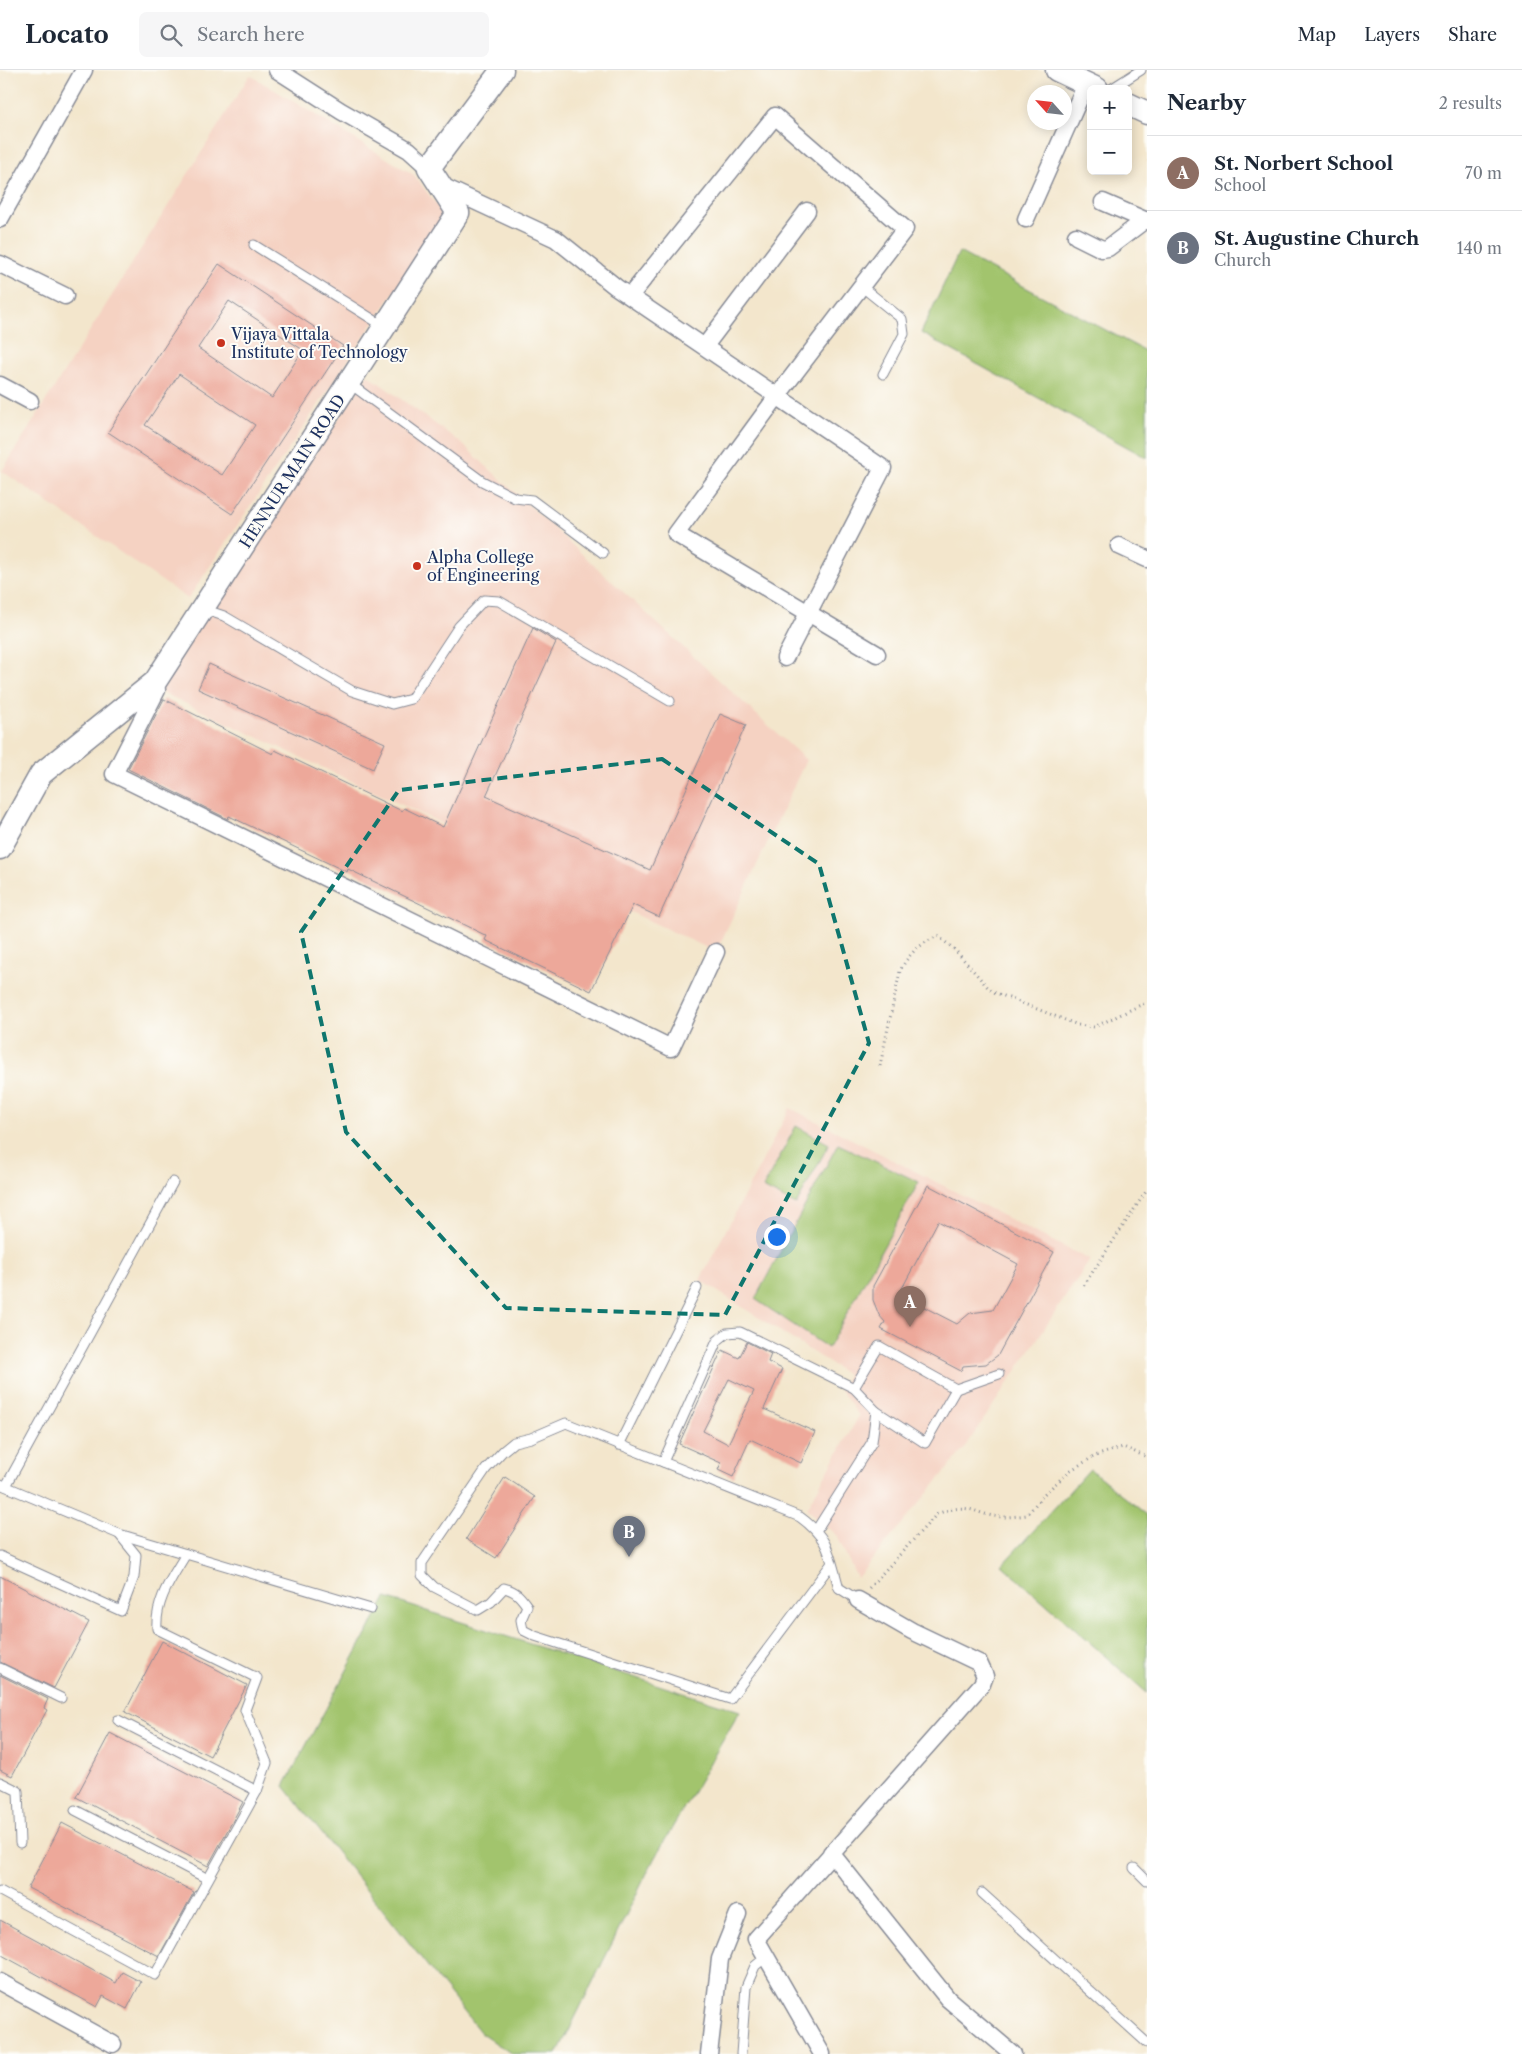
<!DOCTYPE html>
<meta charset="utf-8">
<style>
body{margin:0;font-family:"Libre Caslon Text",serif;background:#f6f6f7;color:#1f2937}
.controls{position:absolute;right:15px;top:15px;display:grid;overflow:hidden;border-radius:8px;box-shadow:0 2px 12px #0003}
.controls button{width:45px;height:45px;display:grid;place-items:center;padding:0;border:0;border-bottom:1px solid #e0e1e3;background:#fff;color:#1f2937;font:25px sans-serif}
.compass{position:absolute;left:1027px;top:15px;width:45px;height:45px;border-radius:50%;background:#fff;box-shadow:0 2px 12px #0003;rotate:297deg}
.you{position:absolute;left:776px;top:1166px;width:18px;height:18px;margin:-12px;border:4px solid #fff;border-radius:50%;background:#1a73e8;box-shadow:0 0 0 8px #1a73e833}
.badge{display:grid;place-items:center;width:32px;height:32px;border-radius:50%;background:#ea580c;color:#fff;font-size:16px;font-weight:700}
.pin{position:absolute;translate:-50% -41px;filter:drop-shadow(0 1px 2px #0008)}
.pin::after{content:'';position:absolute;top:26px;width:18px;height:15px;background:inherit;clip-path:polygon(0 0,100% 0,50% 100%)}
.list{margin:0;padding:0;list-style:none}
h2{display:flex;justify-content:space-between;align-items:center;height:65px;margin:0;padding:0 20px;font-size:21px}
h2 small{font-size:16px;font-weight:400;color:#747a83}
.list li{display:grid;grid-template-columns:32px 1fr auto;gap:15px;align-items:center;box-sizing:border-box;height:75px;padding:0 20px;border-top:1px solid #e0e1e3}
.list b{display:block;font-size:19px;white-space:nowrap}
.list p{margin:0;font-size:16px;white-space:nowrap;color:#747a83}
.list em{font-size:16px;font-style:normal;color:#747a83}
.icon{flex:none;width:28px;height:28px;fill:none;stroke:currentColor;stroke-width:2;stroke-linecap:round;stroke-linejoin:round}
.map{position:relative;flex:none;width:1147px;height:1984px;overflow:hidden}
header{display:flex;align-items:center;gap:30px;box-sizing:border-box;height:70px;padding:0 25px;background:#fff;border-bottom:1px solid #e0e1e3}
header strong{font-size:24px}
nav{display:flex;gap:28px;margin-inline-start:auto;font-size:18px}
.search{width:350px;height:45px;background:#f6f6f7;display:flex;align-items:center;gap:12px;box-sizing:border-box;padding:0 18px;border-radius:8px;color:#747a83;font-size:19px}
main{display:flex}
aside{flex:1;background:#fff}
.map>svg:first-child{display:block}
.built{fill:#f5d2c2}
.green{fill:#a2c46d;stroke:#5e7a66}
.building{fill:#eda89a;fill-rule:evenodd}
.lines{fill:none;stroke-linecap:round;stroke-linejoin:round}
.service-casing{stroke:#878a95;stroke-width:11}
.minor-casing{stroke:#878a95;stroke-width:19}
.secondary-casing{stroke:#878a95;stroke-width:25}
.path{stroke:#878a95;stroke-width:3;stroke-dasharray:1 4;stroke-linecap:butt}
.service{stroke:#fff;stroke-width:9}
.minor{stroke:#fff;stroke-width:16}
.secondary{stroke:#fff;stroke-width:22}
.marked{fill:none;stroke:#0f766e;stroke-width:4;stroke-dasharray:10 6;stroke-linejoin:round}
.poi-dot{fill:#c8321e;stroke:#fdfcf7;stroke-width:2}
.labels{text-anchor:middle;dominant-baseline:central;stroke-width:4;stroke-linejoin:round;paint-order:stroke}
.poi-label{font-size:16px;fill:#1b2f5e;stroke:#fdfcf7;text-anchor:start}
.street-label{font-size:16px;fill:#1b2f5e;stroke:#fdfcf7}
</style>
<header>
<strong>Locato</strong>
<div class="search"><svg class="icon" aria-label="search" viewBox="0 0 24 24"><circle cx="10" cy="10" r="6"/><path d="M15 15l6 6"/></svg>Search here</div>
<nav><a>Map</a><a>Layers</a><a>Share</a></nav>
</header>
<main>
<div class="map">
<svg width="1147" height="1984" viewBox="0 0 1147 1984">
<rect width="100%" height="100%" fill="#fdfcf7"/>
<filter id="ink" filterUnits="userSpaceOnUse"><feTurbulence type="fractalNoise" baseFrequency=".02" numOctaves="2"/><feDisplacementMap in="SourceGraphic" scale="10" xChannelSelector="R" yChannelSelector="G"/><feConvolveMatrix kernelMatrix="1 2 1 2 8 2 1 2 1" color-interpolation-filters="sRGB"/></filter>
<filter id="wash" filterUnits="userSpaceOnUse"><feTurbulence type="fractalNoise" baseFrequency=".0096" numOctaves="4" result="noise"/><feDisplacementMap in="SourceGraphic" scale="20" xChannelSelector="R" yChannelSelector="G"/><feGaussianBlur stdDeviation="1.12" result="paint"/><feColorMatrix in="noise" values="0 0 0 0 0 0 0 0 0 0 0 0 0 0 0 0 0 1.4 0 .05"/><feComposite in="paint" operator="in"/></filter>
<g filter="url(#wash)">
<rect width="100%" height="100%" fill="#f3e6cc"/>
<g class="built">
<path d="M250,5L414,105L445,146L188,529L2,401Z"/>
<path d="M368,305L460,372L806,690L716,882L157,620Z"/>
<path d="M790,1038L1090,1190L964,1379L857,1508L837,1466L806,1439L859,1346L840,1319L848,1305L700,1210Z"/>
</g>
<g class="green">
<path d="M959,182L1147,282V388L921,263Z"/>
<path d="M796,1056L829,1074L796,1135L763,1118Z"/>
<path d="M838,1074L919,1112L828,1278L755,1229Z"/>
<path d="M1090,1399L1147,1445V1623L1002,1495Z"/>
<path d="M386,1528L740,1641L654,1789L557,1984H512L481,1963L284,1716Z"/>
</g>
<g id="blocks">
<g class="building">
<path d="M219,194L343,276L232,444L108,362ZM229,231L303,280L272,328L198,278ZM179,304L255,355L222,405L145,355Z"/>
<path d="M533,558L556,572L486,726L650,800L720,644L746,655L659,847L633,835L591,921L485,870L487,866L348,799L347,802L229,746L228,749L128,699L164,629L273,684L275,680L402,741L404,738L443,757Z"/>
<path d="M209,594L385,673L373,699L198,619Z"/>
<path d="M928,1115L1054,1182L998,1285L986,1294L963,1296L961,1301L881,1259L885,1252L879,1245L873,1230V1216ZM938,1151L1018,1194L993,1240L970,1243L957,1254L899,1224Z"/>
<path d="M747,1272L771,1284L768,1292L782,1299L764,1339L815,1362L801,1393L750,1369L733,1407L718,1400L721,1393L679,1374L722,1280L739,1288ZM729,1309L754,1321L728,1374L703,1361Z"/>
<path d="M505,1407L535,1427L496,1488L466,1469Z"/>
<path d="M0,1506L89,1552L54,1618L0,1592Z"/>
<path d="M162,1571L247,1615L210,1686L125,1642Z"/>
<path d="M0,1605L48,1629L44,1638L47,1640L12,1706L0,1700Z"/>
<path d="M110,1663L243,1732L208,1796L76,1727Z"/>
<path d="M62,1753L194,1822L159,1886L28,1818Z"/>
<path d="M0,1850L116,1913L122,1902L141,1912L127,1939L103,1926L97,1937L0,1884Z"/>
</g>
</g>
</g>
<g filter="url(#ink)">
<use href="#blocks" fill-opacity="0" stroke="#878a95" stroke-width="1"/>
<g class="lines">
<g class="service-casing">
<g id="service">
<path d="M1111,19L1141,0"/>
<path d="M254,175L385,257"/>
<path d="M861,216L902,249L904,264L883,304"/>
<path d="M349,313L482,411L515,428L532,430L603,483"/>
<path d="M203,539L224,546L352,621L392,634L411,629L459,556L484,530L499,531L670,631"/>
<path d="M854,1318L879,1276L956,1319L999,1304"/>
<path d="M876,1341L925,1373L956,1319"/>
<path d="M619,1375L697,1218"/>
<path d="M663,1392L717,1271L727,1263L740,1262L854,1318L876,1341L872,1372L817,1459"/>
<path d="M0,1414L119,1464L371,1539"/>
<path d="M6,1416L173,1112"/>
<path d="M0,1486L121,1541L134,1507L136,1485L119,1464"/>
<path d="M832,1493L730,1629L535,1566L523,1560L521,1550L527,1536C520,1526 516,1521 504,1518L491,1532L478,1540L434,1517L422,1505V1493L486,1399L503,1381L514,1372L531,1368L566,1353L800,1447C830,1469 829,1484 839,1518L858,1530"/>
<path d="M0,1598L61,1628"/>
<path d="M118,1650L257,1721"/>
<path d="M0,1712L18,1721L20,1773"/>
<path d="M75,1740L208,1809"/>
<path d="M1134,1798L1147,1811"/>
<path d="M0,1821L155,1905L257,1721L267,1693L245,1640L257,1608L157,1559C155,1530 172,1508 186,1484"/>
<path d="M982,1823L1147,1973"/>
<path d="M741,1984L746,1917L755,1896L766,1887"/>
</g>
</g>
<g class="minor-casing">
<g id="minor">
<path d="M277,0L341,41L409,80L429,98"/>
<path d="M440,115L556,169L616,217L883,398L785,588"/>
<path d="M1103,132L1147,151"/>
<path d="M0,149L84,0"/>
<path d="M1026,149L1086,14"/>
<path d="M1076,166L1102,179L1108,178L1145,150"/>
<path d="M0,194L65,226"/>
<path d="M630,226L775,46L905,159L778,325L676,464L877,584"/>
<path d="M705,276L807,141"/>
<path d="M0,315L30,331"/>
<path d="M1119,476L1147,489"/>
<path d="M155,612L157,620L114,704L671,978L716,882"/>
<path d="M831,1783L948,1929L1013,1984"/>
<path d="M0,1912L113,1974"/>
<path d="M709,1984L720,1889L738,1844"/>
<path d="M822,1984L756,1869L982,1614L985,1606L979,1593L912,1561L858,1530"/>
</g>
</g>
<g class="secondary-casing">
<g id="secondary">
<path d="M1057,0L1097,19"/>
<path d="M1128,34L1147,43"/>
<path d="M0,778L41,704L155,612L458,143L429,98L502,0"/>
</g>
</g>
<g class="path">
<path d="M880,996L900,901C909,883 920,874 938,866L955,880L991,921L1078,955L1094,957L1147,932"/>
<path d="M1084,1215L1147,1120"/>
<path d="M869,1518L937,1444C972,1430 974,1446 1003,1447C1011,1447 1019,1446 1027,1445L1044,1424L1071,1400L1095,1386L1123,1377L1147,1387"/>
</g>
<use href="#service" class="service"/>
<use href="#minor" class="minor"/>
<use href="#secondary" class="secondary"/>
</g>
</g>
<path class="marked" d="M662,689L819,794L869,973L725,1245L506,1238L346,1062L301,862L399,720Z"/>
<g class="poi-dot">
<circle cx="221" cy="273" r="5"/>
<circle cx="417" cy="496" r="5"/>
</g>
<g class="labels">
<g class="poi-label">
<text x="231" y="264">Vijaya Vittala<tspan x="231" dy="18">Institute of Technology</tspan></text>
<text x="427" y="487">Alpha College<tspan x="427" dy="18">of Engineering</tspan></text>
</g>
<g class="street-label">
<text transform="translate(292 401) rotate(-57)">HENNUR MAIN ROAD</text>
</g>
</g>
</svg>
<div class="controls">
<button>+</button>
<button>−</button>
</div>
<svg class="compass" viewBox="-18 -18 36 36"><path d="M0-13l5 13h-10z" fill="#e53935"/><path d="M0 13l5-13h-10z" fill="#747a83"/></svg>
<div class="you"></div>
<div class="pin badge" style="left:910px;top:1257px;background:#8d6e63">A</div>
<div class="pin badge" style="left:629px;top:1487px;background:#6b7280">B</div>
</div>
<aside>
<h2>Nearby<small>2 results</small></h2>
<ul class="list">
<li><span class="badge" style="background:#8d6e63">A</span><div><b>St. Norbert School</b><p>School</p></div><em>70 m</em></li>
<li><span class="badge" style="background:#6b7280">B</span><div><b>St. Augustine Church</b><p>Church</p></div><em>140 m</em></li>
</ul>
</aside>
</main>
